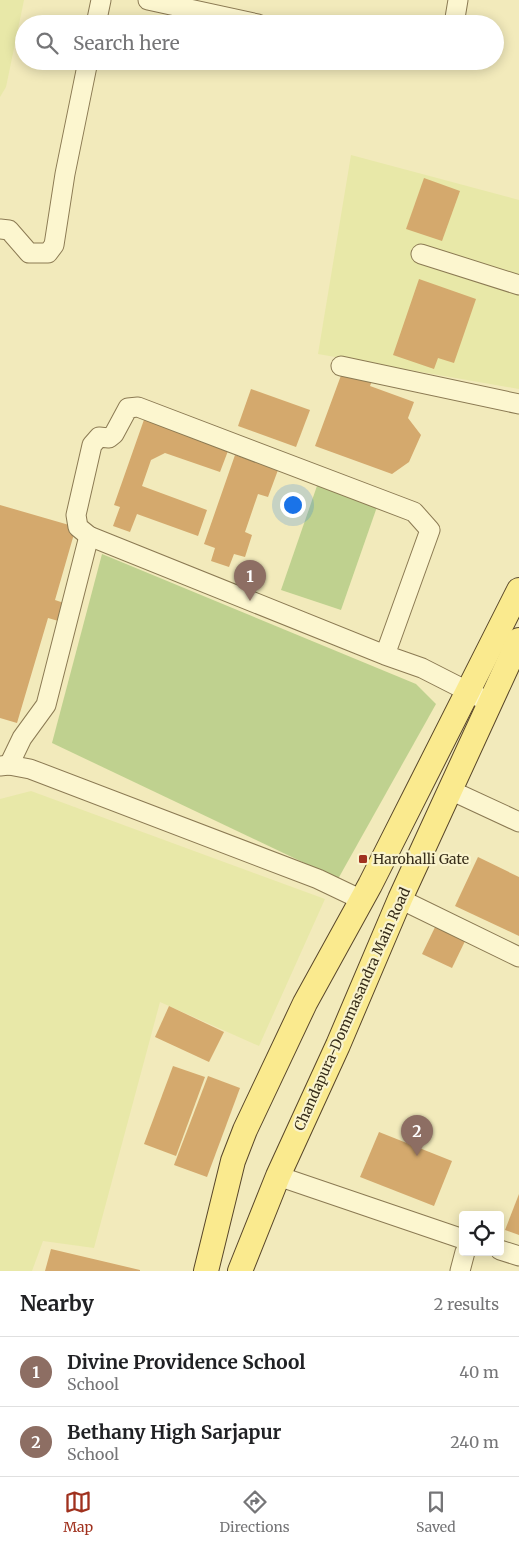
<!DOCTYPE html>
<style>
body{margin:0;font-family:Merriweather,serif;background:#f6f6f6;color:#202124}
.controls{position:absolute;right:15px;bottom:15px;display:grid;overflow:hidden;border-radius:5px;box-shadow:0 2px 12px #0003}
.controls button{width:45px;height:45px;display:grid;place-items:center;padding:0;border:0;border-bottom:1px solid #e0e0e0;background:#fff;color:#202124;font:25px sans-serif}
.you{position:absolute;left:292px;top:504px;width:18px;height:18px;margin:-12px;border:4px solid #fff;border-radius:50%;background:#1a73e8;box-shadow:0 0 0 8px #1a73e833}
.badge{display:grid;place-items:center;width:32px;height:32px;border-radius:50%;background:#a0311e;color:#fff;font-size:16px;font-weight:700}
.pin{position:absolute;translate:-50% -41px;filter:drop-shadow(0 1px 2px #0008)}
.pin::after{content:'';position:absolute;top:26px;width:18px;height:15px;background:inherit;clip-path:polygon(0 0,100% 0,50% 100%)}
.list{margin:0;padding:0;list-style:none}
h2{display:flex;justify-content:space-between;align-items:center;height:65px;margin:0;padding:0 20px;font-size:21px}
h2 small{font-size:16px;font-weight:400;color:#757577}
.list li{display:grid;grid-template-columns:32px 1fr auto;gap:15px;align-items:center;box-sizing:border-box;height:70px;padding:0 20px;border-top:1px solid #e0e0e0}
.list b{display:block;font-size:19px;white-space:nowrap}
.list p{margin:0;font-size:16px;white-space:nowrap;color:#757577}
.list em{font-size:16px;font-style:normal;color:#757577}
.icon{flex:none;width:28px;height:28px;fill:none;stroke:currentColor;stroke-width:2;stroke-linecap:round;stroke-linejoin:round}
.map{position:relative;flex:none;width:519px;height:1271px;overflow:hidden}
.search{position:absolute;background:#fff;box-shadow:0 2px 12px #0003;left:15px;right:15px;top:15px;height:55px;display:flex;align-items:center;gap:12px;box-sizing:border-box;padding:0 18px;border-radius:28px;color:#757577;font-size:19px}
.sheet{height:205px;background:#fff}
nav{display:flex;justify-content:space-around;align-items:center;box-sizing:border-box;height:70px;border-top:1px solid #e0e0e0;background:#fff;font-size:14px;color:#757577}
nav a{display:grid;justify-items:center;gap:2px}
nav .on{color:#a0311e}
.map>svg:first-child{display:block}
.farmland{fill:#e8e8a8}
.green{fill:#bfd18f}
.building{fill:#d4a96d}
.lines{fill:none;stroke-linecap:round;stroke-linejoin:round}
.minor-casing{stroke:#8b7a53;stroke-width:21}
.major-casing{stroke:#584629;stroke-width:26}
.minor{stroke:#fcf6cf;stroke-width:19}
.major{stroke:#faea8e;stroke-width:24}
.poi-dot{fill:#a0311e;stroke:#f9f3cc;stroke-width:2}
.labels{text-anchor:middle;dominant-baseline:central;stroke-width:4.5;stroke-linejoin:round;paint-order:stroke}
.poi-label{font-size:14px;fill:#382e1a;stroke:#f9f3cc;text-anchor:start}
.street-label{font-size:14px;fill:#382e1a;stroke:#f9f3cc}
</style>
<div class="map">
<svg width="519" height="1271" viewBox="0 0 519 1271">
<rect width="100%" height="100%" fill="#f2eabb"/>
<g class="farmland">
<path d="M0,0H24L6,87L0,97Z"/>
<path d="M351,155L519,200V389L318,354Z"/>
<path d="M31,791L325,899L259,1046L160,1002L94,1248L43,1241L32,1271H0V799Z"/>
</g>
<g class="green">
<path d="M318,483L378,504L341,610L281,590Z"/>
<path d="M102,554L416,684L436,704L338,879L52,743Z"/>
</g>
<g class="building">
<path d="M424,178L460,191L442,241L406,229Z"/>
<path d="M419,279L476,299L454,363L438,358L434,369L393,355Z"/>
<path d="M343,370L372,381L370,386L414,402L408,418L421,435L409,462L392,474L315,446Z"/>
<path d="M251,389L310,410L296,447L238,426Z"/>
<path d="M146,414L231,443L220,472L165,453L151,460L142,486L207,510L198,536L137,514L130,532L113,526L120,507L114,505Z"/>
<path d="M235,455L278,470L268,497L258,494L245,532L252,535L245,557L234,554L229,567L211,561L215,548L204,544Z"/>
<path d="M0,505L76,527L55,600L67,604L62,622L48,618L17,723L0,718Z"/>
<path d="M478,857L519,877V936L455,906Z"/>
<path d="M437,923L467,937L452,968L422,954Z"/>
<path d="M169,1006L224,1032L209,1062L155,1037Z"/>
<path d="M173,1066L205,1077L176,1156L144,1144Z"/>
<path d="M208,1076L240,1088L207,1177L174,1165Z"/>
<path d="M379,1132L452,1161L434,1206L360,1177Z"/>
<path d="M519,1194V1235L505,1230Z"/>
<path d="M51,1249L140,1270V1271H45Z"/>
</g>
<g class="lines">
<g class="minor-casing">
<g id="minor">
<path d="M148,0L258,24"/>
<path d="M96,24L101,0"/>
<path d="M454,24L458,0"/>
<path d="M0,229L9,230L29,253H48L54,245L65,174L88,61"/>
<path d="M421,254L519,285"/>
<path d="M341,366L519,404"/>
<path d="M385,655L430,530L414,512L138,407L128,408L114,434L109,438L99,437L92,445L76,515L78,527L89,536L385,655L422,668L479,697"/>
<path d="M9,765L22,738L46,705L89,536"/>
<path d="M0,766L9,765L30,769L318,879L362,900"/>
<path d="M450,790L519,822"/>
<path d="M400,899L519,957"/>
<path d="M278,1176L463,1239"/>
<path d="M500,1250L519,1256"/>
<path d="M460,1271L465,1252"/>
</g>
</g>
<g class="major-casing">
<g id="major">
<path d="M206,1271L233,1161L245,1130L305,1003L370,885L519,590"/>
<path d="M240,1271L278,1176L338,1045L400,899L519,640"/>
</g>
</g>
<use href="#minor" class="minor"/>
<use href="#major" class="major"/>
</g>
<rect class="poi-dot" x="358" y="854" width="10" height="10" rx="2.5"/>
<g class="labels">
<g class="poi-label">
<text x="373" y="859">Harohalli Gate</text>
</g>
<g class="street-label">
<text transform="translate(352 1009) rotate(-66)">Chandapura-Dommasandra Main Road</text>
</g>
</g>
</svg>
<div class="controls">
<button><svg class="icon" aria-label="locate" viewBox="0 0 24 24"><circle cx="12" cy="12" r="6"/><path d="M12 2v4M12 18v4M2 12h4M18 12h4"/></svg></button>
</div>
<div class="you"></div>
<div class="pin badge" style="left:250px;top:601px;background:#8d6e63">1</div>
<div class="pin badge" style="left:417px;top:1156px;background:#8d6e63">2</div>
<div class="search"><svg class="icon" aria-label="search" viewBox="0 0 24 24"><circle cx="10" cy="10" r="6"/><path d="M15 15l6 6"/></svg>Search here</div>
</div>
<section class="sheet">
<h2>Nearby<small>2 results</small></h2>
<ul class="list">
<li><span class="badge" style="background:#8d6e63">1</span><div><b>Divine Providence School</b><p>School</p></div><em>40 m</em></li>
<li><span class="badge" style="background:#8d6e63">2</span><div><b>Bethany High Sarjapur</b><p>School</p></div><em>240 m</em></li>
</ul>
</section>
<nav>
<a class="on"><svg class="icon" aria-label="map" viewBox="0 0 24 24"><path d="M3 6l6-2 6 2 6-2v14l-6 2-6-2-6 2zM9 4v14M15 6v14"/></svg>Map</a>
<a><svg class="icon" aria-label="directions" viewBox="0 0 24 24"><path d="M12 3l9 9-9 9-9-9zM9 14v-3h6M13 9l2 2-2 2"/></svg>Directions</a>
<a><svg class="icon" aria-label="saved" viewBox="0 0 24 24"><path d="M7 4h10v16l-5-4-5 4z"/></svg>Saved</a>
</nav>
